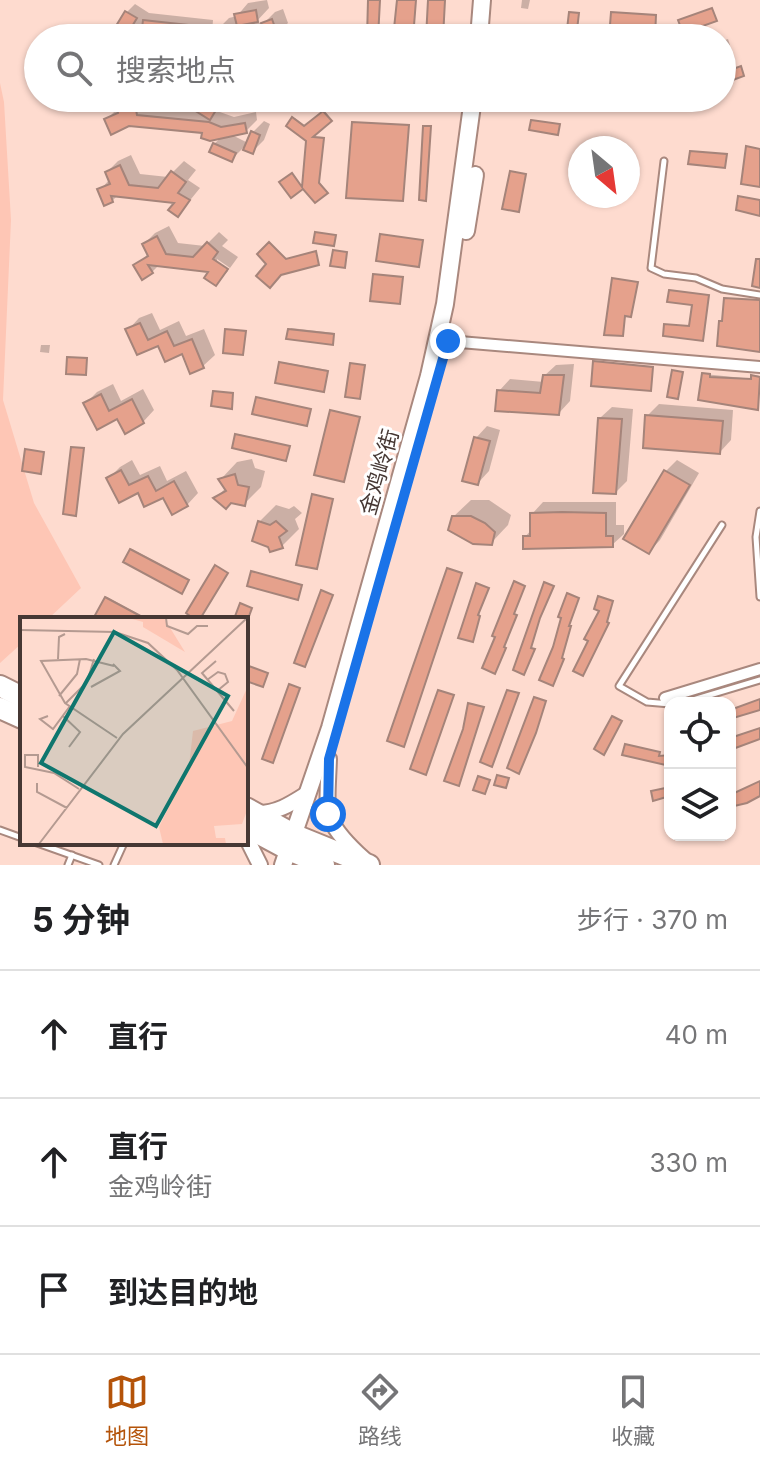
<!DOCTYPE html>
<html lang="zh">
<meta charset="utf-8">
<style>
body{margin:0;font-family:Inter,"Noto Sans SC",sans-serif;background:#f2f2f2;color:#202124}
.controls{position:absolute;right:24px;bottom:24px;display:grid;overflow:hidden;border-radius:16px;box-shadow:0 2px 6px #0004}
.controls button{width:72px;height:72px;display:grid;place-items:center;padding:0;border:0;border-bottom:2px solid #e0e0e0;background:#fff;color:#202124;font:40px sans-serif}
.compass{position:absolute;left:568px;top:136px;width:72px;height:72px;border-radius:50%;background:#fff;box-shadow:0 2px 6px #0004;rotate:151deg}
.stop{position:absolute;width:24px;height:24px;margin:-18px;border:6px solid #1a73e8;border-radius:50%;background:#fff}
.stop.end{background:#1a73e8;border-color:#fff;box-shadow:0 2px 8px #0008}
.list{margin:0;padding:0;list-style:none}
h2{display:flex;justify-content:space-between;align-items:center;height:104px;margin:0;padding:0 32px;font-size:34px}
h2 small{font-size:26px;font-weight:400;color:#757577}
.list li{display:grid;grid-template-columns:52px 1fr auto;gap:24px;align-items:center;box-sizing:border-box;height:128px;padding:0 32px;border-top:2px solid #e0e0e0}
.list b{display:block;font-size:30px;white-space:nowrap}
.list p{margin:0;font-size:26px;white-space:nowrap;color:#757577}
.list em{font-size:26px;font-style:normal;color:#757577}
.icon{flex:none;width:44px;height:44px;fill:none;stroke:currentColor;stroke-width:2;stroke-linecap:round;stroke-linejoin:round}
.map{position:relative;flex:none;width:760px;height:865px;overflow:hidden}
.search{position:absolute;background:#fff;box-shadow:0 2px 6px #0004;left:24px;right:24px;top:24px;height:88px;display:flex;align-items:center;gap:20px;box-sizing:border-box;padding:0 28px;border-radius:44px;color:#757577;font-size:30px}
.sheet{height:488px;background:#fff}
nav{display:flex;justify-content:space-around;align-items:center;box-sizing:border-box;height:112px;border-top:2px solid #e0e0e0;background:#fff;font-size:22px;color:#757577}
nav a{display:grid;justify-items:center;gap:4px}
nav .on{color:#b45309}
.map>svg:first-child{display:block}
.green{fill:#fec6b5}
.shadow{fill:#0003}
.building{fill:#e5a18c;stroke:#a5847a;stroke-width:2}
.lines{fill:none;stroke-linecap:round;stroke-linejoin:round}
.lane-casing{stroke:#a9887e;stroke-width:9}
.street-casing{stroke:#a9887e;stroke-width:14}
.secondary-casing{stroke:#a9887e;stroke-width:18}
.primary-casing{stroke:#a9887e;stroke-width:20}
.highway-casing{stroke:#a9887e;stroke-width:24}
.lane{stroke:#fff;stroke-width:5}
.street{stroke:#fff;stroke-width:10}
.secondary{stroke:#fff;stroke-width:14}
.primary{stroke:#fff;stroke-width:16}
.highway{stroke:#fff;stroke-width:20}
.route{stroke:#1a73e8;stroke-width:10}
.labels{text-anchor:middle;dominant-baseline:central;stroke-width:6;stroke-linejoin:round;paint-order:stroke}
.street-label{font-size:22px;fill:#463834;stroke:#fff}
.inset-road{fill:none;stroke:#b49a91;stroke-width:2}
.view{fill:#0f766e;fill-opacity:0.15;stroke:#0f766e;stroke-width:4}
.inset-edge{fill:none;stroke:#463834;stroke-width:4}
</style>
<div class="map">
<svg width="760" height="865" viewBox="0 0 760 865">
<rect width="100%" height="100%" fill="#fedbcf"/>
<path class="green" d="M0,83L4,102L11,220L3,400L34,503L81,588L48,619H22V643L0,663Z"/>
<g class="shadow">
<path d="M267,0L269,8L256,22L263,24L275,12L283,9L288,23L277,34H267L263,38H220L218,29L229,18L237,16L248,3Z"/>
<path d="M522,0H530L528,9L521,8Z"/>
<path d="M135,4L149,13L213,20L212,33L207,38L151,36L150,38H126L129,31L127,12Z"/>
<path d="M728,39L730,45L722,49V41Z"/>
<path d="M118,98H147L148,104L198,109L206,98H226L217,111L234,117L256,112L257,120L246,131L230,134L248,143L253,132L264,121L270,124L264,140L252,152L243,148L231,160L214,144L223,136L106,120L118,108Z"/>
<path d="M325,111L331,119L310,136L324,137L319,181L327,191L315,201L308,140L289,126L295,118L306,126Z"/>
<path d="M131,155L140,174L168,177L184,161L196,170L188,180L200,188L178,215L177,201L118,195L112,201L100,190L110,179L107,172L118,161Z"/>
<path d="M169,226L178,243L205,246L219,232L228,240L222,246L238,257L230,268L217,259V264L228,271L216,284L212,271L159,265L152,272L136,266L149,253L144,244L155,233Z"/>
<path d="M152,313L160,330L179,321L186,336L204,329L215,355L203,366L191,371L183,351L159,343L138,352L128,330L139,318Z"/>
<path d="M291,328L334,333L333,342L290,329Z"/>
<path d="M50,345L49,353L40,352L41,345Z"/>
<path d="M282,362L328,370L324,389L281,363Z"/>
<path d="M574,364L570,401L559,413L499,391L510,379L544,382V376L556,365Z"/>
<path d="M704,374L753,379L754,375L760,376L758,407Z"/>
<path d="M113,384L121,401L143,389L154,410L143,422L118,416L85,404L97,392Z"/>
<path d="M659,404L733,410L731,440L720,452L647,416Z"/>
<path d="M612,407L633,409L627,481L616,492L600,418Z"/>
<path d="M487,426L500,430L489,471L478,483L476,438Z"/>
<path d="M238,434L289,446L286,458L237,435Z"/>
<path d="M252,459L255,468L265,471L261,487L244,504L216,497L226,488L221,479L237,462Z"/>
<path d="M132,460L140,475L160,466L167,481L186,471L198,493L187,505L164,495L138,491L109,478L120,467Z"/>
<path d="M677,460L699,473L660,540L649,552L665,472Z"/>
<path d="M471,500H489L511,515L508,525L491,543L453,517Z"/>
<path d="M543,502H616V525H624V534L612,545L525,537L532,529V514Z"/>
<path d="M276,505L289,509L294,506L302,513L295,519L299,529L282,546L271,550L259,522Z"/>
<path d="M132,549L188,579L182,590L126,561Z"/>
<path d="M107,597L148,619H102L96,616Z"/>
</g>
<g class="building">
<path d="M368,0H380L378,38H367Z"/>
<path d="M397,0H416L413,38H393Z"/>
<path d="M428,0H445L443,38H426Z"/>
<path d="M712,8L717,21L683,33L678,20Z"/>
<path d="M256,10L258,22L237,26L234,14Z"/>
<path d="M125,11L137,18L128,33L116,26Z"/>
<path d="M569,12L579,13L576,38H566Z"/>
<path d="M611,12L656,15L655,38H609Z"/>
<path d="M272,19L278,36L267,38L261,23Z"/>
<path d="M143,20L206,27L205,38L141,37Z"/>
<path d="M228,26L257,37V38H218L216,29Z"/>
<path d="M741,66L744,76L722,84V73Z"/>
<path d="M115,98H134L137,115L209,122L221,127L245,123L247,133L210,141L201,138L202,133L129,126L111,135L104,119L118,113Z"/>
<path d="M201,101L216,110L210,120L194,110Z"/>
<path d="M323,111L332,121L313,137L324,138L319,183L328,193L315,203L303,189L291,198L279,182L292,173L302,187L306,141L286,126L292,117L304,126Z"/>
<path d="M531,120L560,124L558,135L529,130Z"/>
<path d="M352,122L409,125L403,201L346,198Z"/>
<path d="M423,126H431L426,201L419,200Z"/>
<path d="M251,131L260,135L253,154L243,150Z"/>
<path d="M213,143L236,153L232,162L209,152Z"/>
<path d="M746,146L760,149V187L741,184Z"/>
<path d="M690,151L727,154L725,168L688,164Z"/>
<path d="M120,165L129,185L158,188L171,171L186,182L178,193L190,200L178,217L168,210L174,203L111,196L113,202L104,206L97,189L110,184L105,172Z"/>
<path d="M510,171L526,174L519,212L502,209Z"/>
<path d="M738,196L760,200V216L736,210Z"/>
<path d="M315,232L336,235L334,246L313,243Z"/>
<path d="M380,234L423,240L419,267L376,261Z"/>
<path d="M157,236L166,254L193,257L207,242L218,252L213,259L228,269L216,286L204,278L208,272L148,265L153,273L142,280L133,265L148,256L142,244Z"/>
<path d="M269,242L286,259L316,251L319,265L281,275L270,288L256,276L266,264L257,254Z"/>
<path d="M333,250L347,252L345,268L330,266Z"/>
<path d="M756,259H760V288L752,286Z"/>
<path d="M373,274L403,277L400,304L370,301Z"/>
<path d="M612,278L638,282L631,317L625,316L623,336L604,335Z"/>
<path d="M669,290L709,295L703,341L663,336L664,324L689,326L692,305L667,302Z"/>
<path d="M724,298L760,300V352L717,346L719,321H722Z"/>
<path d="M140,323L148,340L167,331L174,346L192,339L204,368L190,374L182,354L165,362L158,346L137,355L125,329Z"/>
<path d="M225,329L246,331L243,355L223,353Z"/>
<path d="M288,329L334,334L333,345L286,339Z"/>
<path d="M67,357L87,358L86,375L66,374Z"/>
<path d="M593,361L653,367L651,391L591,386Z"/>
<path d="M279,362L328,371L324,392L275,383Z"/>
<path d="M350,363L365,365L360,399L345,397Z"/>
<path d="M672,370L683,372L678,399L667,397Z"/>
<path d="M702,373L710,374V377L751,379V375L760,377L758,410L698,400Z"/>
<path d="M543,375H564L559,415L495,411L497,390L540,393Z"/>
<path d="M213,391L233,393L232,409L211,406Z"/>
<path d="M101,394L109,411L132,399L144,423L125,434L117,419L97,430L83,403Z"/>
<path d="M256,397L311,409L307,426L252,414Z"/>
<path d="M330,410L360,417L344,482L314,475Z"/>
<path d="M645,415L723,421L720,454L643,448Z"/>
<path d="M598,418L622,419L616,494L593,493Z"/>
<path d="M235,434L290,446L286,461L232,448Z"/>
<path d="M474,437L490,441L478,485L462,481Z"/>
<path d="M71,447L84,448L76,516L63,514Z"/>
<path d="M25,449L44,452L41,474L22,471Z"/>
<path d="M121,470L129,485L148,476L156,491L174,481L188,506L172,515L163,498L144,507L138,493L119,503L106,478Z"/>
<path d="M664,470L690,485L649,554L623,539Z"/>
<path d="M235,474L238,485L249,487L245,506L231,503L226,509L213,498L226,491L218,479Z"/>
<path d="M312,494L333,499L317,569L296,565Z"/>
<path d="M562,512L606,513V536H613V547L523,549V536H530V513Z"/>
<path d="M452,516H471L485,523L495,532L492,545L473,544L448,530Z"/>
<path d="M258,521L270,525L276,521L287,531L279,537L283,548L270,552L268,547L252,541Z"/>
<path d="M130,549L189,580L182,594L123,562Z"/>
<path d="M215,565L228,573L200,619H194L186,613Z"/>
<path d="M447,568L462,573L404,747L387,741Z"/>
<path d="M251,571L302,585L298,600L247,586Z"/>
<path d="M514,581L525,586L514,614L517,615L504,647L506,648L495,674L482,668L495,637L492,636Z"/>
<path d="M544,582L554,586L540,618L531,648L535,649L524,675L513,670Z"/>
<path d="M476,583L489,588L478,615L480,616L473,642L458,638Z"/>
<path d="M321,590L333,595L305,667L294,663Z"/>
<path d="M567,593L579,598L569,626H571L562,658L564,659L553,686L539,680L553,647L561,618L558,617Z"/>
<path d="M598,596L613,601L607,622L609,623L583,676L573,671L588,641L584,639L599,611L594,609Z"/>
<path d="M105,597L146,619L94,617Z"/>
<path d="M240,603L252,608L248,619H234Z"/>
<path d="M246,665L268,673L263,687L246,681Z"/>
<path d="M289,684L300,688L273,763L262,759Z"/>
<path d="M438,690L454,695L426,775L410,769Z"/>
<path d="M507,690L519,693L492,767L480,762Z"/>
<path d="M534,697L546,701L536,733L519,774L507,768Z"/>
<path d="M760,699V710L730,719V710Z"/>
<path d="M468,703L484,707L459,786L444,781L463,729Z"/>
<path d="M612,716L622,721L604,755L594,749Z"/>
<path d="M760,728V739L730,750V738Z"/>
<path d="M625,744L660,752L659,756L670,755V766L622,755Z"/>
<path d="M497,775L509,778L506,788L494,785Z"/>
<path d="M478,776L490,780L485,794L473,790Z"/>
<path d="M760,781V796L747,803L730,807V795Z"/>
<path d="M670,787V796L653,801L651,791Z"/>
</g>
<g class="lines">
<g class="lane-casing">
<g id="lane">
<path d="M664,161L651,268L664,274L696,278L722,289L760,295"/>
<path d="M760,511L756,537L760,597"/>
<path d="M683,703L760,680"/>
<path d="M670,704L647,702L619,686L722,525"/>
<path d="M0,830L22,838"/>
<path d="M37,843L99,865"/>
<path d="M68,865L72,855"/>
<path d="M114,865L124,843"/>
</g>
</g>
<g class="street-casing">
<g id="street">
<path d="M448,341L760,367"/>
<path d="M665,698L760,669"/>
</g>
</g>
<g class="secondary-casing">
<g id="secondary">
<path d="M329,759C327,814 321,820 364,859"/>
<path d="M258,813C278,813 292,803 308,793"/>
<path d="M246,837L260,865"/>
</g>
</g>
<g class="primary-casing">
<g id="primary">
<path d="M479,38L482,0"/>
<path d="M466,231L475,175"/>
<path d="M283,865L330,728L429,376L445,304L473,98"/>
</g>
</g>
<g class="highway-casing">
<g id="highway">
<path d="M0,686L22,697"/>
<path d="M0,708L22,718"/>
<path d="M246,808L295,835L369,865"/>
<path d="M246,827L289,850L324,865"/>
</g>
</g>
<use href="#lane" class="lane"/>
<use href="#street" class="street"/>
<use href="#secondary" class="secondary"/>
<use href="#primary" class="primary"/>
<use href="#highway" class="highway"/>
</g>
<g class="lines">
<path class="route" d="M328,814L329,759L448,341"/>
</g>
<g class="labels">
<g class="street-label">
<text transform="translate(379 472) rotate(-74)">金鸡岭街</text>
</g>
</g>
<g transform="translate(20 617)">
<rect width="228" height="228" fill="#fedbcf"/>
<path d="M109,1H144L165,35L123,10V5ZM228,69V191L222,207L194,209L196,221H205L206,227H143L139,210L169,149L173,114L212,104Z" fill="#fec6b5"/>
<path class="inset-road" d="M146,1L147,9L168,17L177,9H188M0,13L95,15L128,26L157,53L228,151M38,42L39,20L45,17M196,44L182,56L214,94M94,49L66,42L21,44L45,86L97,121M187,63L198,55L205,57L208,65L197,74M71,70L100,54L93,47M39,79L57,57L60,42M46,86L67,65L74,42M28,99L20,102L33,112L50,89M43,99L60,115L49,130M18,150V138H5V150L34,156L59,172M17,166V175L47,191M19,227L103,117L227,1"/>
<path class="view" d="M94,15L208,79L136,209L21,146Z"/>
<rect width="228" height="228" class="inset-edge"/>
</g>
</svg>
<div class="controls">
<button><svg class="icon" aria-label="locate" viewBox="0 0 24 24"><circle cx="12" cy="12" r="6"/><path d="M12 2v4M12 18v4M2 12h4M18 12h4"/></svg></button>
<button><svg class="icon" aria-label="layers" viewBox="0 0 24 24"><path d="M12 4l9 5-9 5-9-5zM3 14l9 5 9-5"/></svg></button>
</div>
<svg class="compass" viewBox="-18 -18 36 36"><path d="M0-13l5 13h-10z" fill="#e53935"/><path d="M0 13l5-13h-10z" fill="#757577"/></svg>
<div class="stop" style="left:328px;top:814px"></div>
<div class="stop end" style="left:448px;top:341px"></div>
<div class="search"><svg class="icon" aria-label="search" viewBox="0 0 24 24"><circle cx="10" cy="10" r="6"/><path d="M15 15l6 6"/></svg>搜索地点</div>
</div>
<section class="sheet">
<h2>5 分钟<small>步行 · 370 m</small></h2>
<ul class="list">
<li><svg class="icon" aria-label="ahead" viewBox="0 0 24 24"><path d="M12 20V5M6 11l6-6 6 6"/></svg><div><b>直行</b></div><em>40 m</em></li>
<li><svg class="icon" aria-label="ahead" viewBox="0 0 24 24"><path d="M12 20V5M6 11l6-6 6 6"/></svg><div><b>直行</b><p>金鸡岭街</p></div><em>330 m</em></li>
<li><svg class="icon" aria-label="arrive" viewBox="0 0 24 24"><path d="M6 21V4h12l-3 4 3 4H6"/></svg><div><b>到达目的地</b></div></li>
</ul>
</section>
<nav>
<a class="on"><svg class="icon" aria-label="map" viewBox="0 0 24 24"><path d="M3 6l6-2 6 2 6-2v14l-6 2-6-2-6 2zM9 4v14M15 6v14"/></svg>地图</a>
<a><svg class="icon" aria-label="directions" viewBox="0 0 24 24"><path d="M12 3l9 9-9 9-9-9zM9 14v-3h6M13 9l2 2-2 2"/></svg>路线</a>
<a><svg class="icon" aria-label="saved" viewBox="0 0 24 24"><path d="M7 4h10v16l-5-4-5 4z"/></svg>收藏</a>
</nav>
